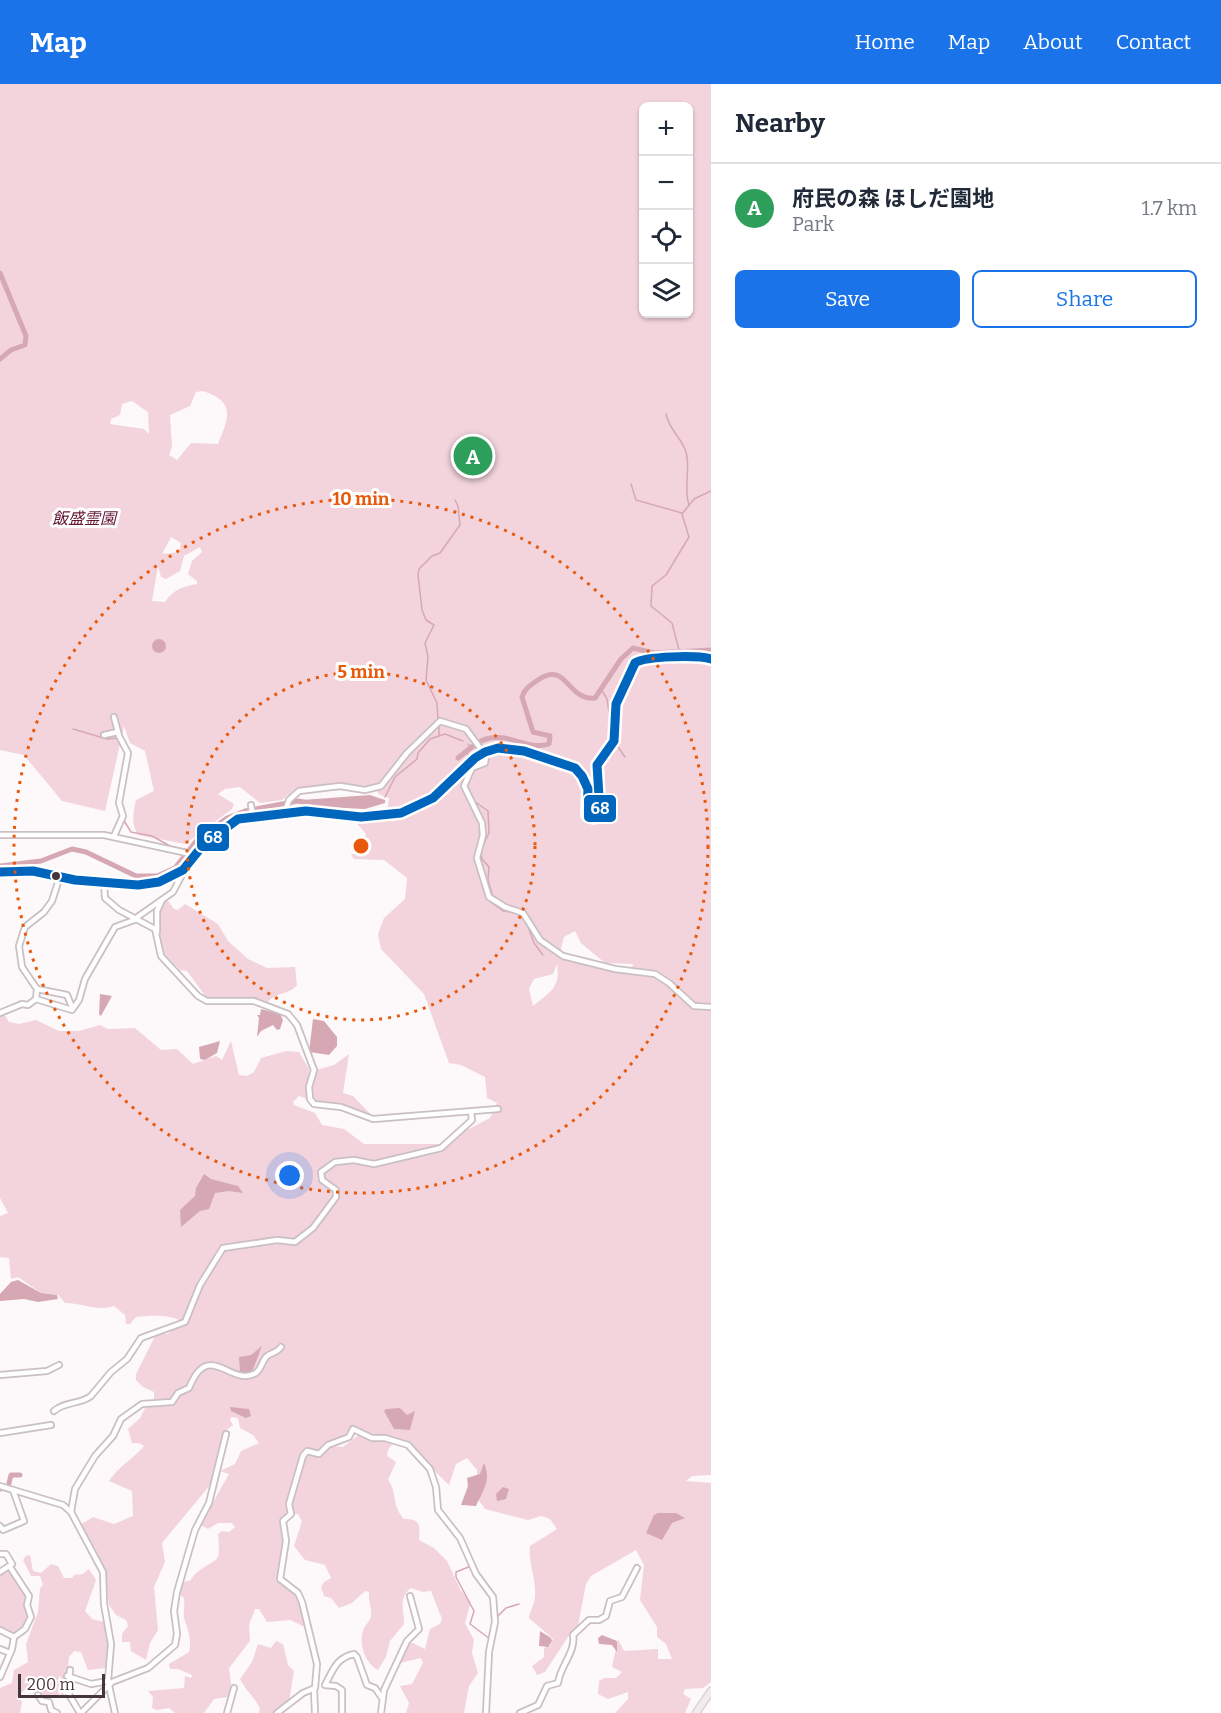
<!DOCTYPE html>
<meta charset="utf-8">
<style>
body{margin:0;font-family:Bitter,"Noto Sans JP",serif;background:#f2f2f3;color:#1f2937}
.controls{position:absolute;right:18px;top:18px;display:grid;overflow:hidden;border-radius:9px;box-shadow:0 2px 4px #0004}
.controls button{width:54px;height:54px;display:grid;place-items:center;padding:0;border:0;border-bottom:2px solid #e0e1e3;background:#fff;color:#1f2937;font:30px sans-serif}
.scale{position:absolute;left:18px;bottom:15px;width:87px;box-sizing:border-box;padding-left:6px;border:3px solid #463539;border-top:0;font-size:16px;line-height:21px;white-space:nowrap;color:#463539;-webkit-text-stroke:4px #fff;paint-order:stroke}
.you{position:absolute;left:290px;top:1092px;width:21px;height:21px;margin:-15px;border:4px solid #fff;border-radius:50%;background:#1a73e8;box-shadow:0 0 0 9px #1a73e833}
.badge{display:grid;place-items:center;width:39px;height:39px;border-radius:50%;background:#1a73e8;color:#fff;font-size:20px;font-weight:700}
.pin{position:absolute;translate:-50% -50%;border:3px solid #fff;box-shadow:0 2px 6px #0006}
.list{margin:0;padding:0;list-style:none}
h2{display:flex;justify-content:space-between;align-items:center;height:78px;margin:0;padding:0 24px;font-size:26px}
h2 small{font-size:20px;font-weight:400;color:#747a83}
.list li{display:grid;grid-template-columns:39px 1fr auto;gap:18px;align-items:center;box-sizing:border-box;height:90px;padding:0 24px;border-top:2px solid #e0e1e3}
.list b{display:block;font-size:22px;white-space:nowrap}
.list p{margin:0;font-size:20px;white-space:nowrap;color:#747a83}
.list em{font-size:20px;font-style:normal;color:#747a83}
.actions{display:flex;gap:12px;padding:18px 24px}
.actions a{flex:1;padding:14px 0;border:2px solid #1a73e8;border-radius:9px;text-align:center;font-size:21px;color:#1a73e8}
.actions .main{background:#1a73e8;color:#fff}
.icon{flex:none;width:33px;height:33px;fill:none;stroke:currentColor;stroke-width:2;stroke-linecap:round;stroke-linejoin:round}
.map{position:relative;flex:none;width:711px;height:1629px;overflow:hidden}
header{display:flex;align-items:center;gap:36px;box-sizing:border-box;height:84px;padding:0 30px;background:#1a73e8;color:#fff}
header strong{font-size:28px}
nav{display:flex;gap:33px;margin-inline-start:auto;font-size:21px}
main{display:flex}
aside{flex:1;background:#fff}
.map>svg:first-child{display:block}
.green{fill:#f3d4dc;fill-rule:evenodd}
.water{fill:#d6a8b4}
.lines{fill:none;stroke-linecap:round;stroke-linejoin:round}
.stream{stroke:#d6a8b4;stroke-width:1.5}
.river{stroke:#d6a8b4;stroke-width:5}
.highway-tunnel{stroke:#d8d1d3;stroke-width:8;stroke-dasharray:8 4;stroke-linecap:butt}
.minor-casing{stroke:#cac0c3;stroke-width:8}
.major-casing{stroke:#d9d4d5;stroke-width:9}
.highway-casing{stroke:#d9d4d5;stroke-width:10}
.minor{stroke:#fffefe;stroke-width:4.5}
.major{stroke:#f2eaec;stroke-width:6}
.highway{stroke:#e9dce0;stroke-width:8}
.bus-1-casing{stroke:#fff;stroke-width:14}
.bus-1{stroke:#0065bd;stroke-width:9}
.ring{fill:none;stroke:#e8590c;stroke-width:3;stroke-dasharray:3 6}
.bus-dot{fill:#463539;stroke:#fff;stroke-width:2}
.labels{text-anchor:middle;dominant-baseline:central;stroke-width:6;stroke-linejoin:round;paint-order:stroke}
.park-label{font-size:16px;font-style:italic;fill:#641735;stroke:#fff}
.centre{fill:#e8590c;stroke:#fff;stroke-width:3}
.ring-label{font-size:18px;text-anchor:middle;font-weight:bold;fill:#e8590c;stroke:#fff;stroke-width:6;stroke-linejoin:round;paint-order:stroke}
.line-badge{stroke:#fff;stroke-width:2}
.badge-label{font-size:16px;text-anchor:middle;font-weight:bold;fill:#fff}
</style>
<header>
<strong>Map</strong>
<nav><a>Home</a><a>Map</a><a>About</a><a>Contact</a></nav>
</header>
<main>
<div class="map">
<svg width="711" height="1629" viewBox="0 0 711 1629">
<rect width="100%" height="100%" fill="#fdf8f9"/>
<g class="green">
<path d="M0,0H711V1391L692,1392L686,1397L711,1399V1598L703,1604L685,1605L683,1610L691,1615L685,1629H615L628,1615V1608L608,1615L598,1610L599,1597L604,1594H616L622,1588L612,1583L618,1555L624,1567L658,1565V1575H672L666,1560L657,1553V1543L640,1516L644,1481L636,1466L591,1492L586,1500L577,1547L570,1550L545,1588L537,1591L532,1582L544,1573V1564L550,1561L553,1555L529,1534C530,1526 535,1520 535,1511C536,1493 528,1479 530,1462L557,1445L550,1435L541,1432L528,1436L485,1425L477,1414V1386L467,1374L456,1380L449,1401L409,1362L353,1345L351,1350L330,1359L319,1369L309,1367L298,1383L290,1428L283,1438L284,1458L279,1495L298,1511L305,1543L290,1536L267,1538L259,1525H255L249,1541L250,1557L229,1584L232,1607L228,1613L214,1615L204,1629H175L169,1624L157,1626L152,1624L153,1613L148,1607L184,1604L185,1592L191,1594L192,1591L178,1585H170L169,1580L189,1568C192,1556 188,1546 184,1534C183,1528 185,1521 184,1514L179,1510L182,1498L189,1497C192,1495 193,1492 195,1490C217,1471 221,1484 218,1450L222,1447L229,1448L235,1443L232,1439H218L208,1445L200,1441L229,1390L220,1387L235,1380L241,1367L259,1359L253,1351L240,1344L238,1334L231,1333L230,1336L233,1341L225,1347L211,1400L162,1459L165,1478L154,1503L158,1546L150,1559L146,1576L131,1567L130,1558H122V1550L128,1542L126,1536L116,1531L109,1521L105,1491L95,1464L80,1441L93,1433L114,1440L133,1432L132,1407L109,1397C122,1379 131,1377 144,1362L139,1359H132L128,1345L140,1334L146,1322L154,1320V1308L143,1303L136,1296V1290L156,1250H167L184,1239C173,1230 150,1231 136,1233L130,1240H126L125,1231L114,1222C98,1228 82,1219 65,1219L58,1211L41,1209L18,1193L11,1195L9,1174L0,1173V1132L8,1129L0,1114V931H5L9,938L19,940L36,936L59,947H79L100,941L108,945L135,944L161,966L177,965L193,980L216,972L222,976L231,957L239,991L247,992L254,988L261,974L286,967L299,968L309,985L307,1015L299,1012L293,1018L294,1021L315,1029L322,1041L344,1045L364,1060H440L490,1034L497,1019L487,1014L485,993L461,981L449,979L424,910L381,865L378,850L384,834L405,815L407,794L384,776L354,775L351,771L358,767L366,750L353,735H386L389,714L380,711L372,702L337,700L324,704L298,703L282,716L260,719L240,703L225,705L218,710L234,720L232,725L185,760L138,751C131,741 133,728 136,716L154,707L145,667L130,659L124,642L105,727L62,717L24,671L0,666ZM644,22H688V230H644ZM203,307C236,318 229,333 218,360L191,359L177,376L169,371L172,363L170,331L190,322L196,308ZM132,317L148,328L149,350L144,345L110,340L111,335L120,331L122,320ZM171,453L181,459L179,468L162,470ZM200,463L202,468L192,477L188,490L197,497V500C182,503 174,505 165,518L152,517L158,482L161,493L166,495L180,487L184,472ZM575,847L581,859L605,879L633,880L631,889L614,888L559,872L564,853ZM557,880C561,904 549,909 533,922L529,905L534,895L553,890Z"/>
<path d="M168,817L174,825L178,826L185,820L218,840L228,857L248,875L267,884L295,883L297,901C289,911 276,908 268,918L253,914L206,913L187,887L180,886L162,867L158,833L162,819Z"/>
<path d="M349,970L343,1009L353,1012L374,1034L332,1020L316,1019L311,1012L316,986L334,981Z"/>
<path d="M361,1349L394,1358L388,1366L387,1372L396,1378L388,1396C398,1409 391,1421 404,1435C423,1435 419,1443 419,1456L434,1464L447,1477L461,1507L467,1513L470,1521L465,1539L474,1556L472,1569L478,1589L469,1602L464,1629H406L409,1619L400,1602L412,1600L423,1579L421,1574L400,1579L407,1559H413L425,1565L430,1545L440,1540L442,1535L431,1507L423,1508L411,1504C398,1514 404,1525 404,1540L390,1557L386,1573L378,1586C364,1579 358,1558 364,1544C367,1539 370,1537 371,1532C372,1524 368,1516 369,1508L365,1507L352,1519L339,1524L331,1514L324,1512L321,1503L324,1498L331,1494L325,1481L305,1476L294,1462L302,1437L298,1430H292C289,1418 299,1379 308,1368C321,1371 329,1360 343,1363Z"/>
<path d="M30,1471L33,1487L41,1489L51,1480L58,1482L64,1494H72L74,1491L83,1490L89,1485L96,1496L85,1527L92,1535L104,1538C108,1554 110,1568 106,1584L88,1586L81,1568L74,1567L69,1573L66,1611L41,1614L39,1606L45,1598L39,1594C30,1596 26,1607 18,1611L17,1615L22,1617L20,1629H0V1604L12,1599L14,1586L28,1578L26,1560L38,1528L40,1504L43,1501L40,1492H31L23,1476L26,1472Z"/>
<path d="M9,1485L26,1512L25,1522L29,1532L24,1545L13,1551L0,1544V1490Z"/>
<path d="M276,1557L283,1560L288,1581L294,1587L289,1618L275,1629H259L260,1625C255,1613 246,1607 240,1595L252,1578L258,1560L271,1564Z"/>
</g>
<g class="water">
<circle cx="159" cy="562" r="7"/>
<path d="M370,711L385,716V719L365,725L302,722V716Z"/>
<path d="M100,910L112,912L101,932L99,930Z"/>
<path d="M261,925L280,930L283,936L280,945L277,946L273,941L261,947L257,953L259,934L257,931H260Z"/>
<path d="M313,935L324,937L337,953V962L329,971L309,968Z"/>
<path d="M220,957L217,969L205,976L200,975L199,963Z"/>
<path d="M204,1090L211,1095L238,1102L243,1109L229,1107L215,1109L209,1125L200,1127L181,1143L180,1126L195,1112L196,1104Z"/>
<path d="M18,1196L41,1209L57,1211L58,1215L38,1218L24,1215L0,1217V1210L11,1198Z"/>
<path d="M262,1262L252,1288H240L239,1273L251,1271Z"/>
<path d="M230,1323L249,1325L251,1332L246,1334L231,1327Z"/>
<path d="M400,1324L407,1331L415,1327L410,1346L394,1345L384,1327L386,1325Z"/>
<path d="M484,1379C492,1397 482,1408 476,1422L461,1421L468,1402L467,1394L480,1390Z"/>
<path d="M503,1403L509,1405L506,1415L497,1417L496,1410Z"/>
<path d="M658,1429H676L685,1434L672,1439L662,1456L646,1449L654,1431Z"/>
<path d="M540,1547L551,1554L552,1557L548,1563L539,1562Z"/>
<path d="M602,1551L617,1557V1568L612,1561L599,1560L598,1554Z"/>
</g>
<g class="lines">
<g class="stream">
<path d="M666,330C669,346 682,354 686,368C691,386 683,404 689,421"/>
<path d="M631,400L636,416L682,429"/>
<path d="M679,566L672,539L651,522L652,502L666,491L689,453L682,430L694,415L711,407"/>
<path d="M601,605L607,615L611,641"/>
<path d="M438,636L437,619L426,596L428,573L425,559L434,541L426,536L422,526L418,491L419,485L432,472L440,469L460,441L458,422L455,416"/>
<path d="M439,641V651"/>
<path d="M73,645L107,655L119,654"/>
<path d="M468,660L471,663"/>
<path d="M616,660L625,673"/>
<path d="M466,668L469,672"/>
<path d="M596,676L609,655L611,642"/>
<path d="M593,683L594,727"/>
<path d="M466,688L461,702L469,716"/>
<path d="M119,705L121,695"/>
<path d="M385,713L395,693L417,675L418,669L430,655L445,650L463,657"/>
<path d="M474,717L488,727L489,749L482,763"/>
<path d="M123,735L131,748L152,752L170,762L188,766"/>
<path d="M481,768L482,775L489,783L488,796L493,813"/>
<path d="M492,819L503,827L513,828"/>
<path d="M526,837L534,859L543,871"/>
<path d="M471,1482L456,1488V1493L474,1527L470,1540L490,1555"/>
<path d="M497,1533L506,1524L519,1520"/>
</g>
<g class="river">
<path d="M0,189L26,252L25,261L11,266L0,275"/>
<path d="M458,674C467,667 476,658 486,655C508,648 528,667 549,660L550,652L533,648L522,613C525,604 531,601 538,596C567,576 567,617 595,614L621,575L633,564L654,569L711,566"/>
<path d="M0,782L41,777L72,765L86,768L136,792H157L175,784L197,756L227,734L245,727L298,717L309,719"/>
<path d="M0,1405L8,1403L11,1391H20"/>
</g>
<g class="highway-tunnel">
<path d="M554,676L570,682"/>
<path d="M386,731C419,727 437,708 461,687"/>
</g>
<g class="minor-casing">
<g id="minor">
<path d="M104,651L118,648"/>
<path d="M251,721L253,733"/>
<path d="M285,728L289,716L299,707L340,702L365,706L381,702L407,669L440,637L466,645L486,672L485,679L472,684L464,702L482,739L483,751L477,774L489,813L505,823L523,829L540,856L563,872L615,885L655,890L669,899L694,922L711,923"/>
<path d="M0,751H104L196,771"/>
<path d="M114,752L123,732L119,719L128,669L119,652L114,633"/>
<path d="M60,792L52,817L44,828L25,843L19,862L22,883L37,905L36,915L72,926L79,916L85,895L115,843L137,835"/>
<path d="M104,799L105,814L119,826L155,845L161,872L198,912L207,917H254L288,930L297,941L314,986L309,1003L310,1015L314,1020L341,1023L373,1035L498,1025"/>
<path d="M136,834L173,808L185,785"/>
<path d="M157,848V827L162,816"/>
<path d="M37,905L67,911L72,923"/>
<path d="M0,929L22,920L28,921L36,915"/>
<path d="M0,1291L47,1287L59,1281"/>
<path d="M54,1327C65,1317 79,1321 91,1312L111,1288L127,1275L141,1254L185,1238L200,1201L223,1164L277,1156L295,1158L313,1144L336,1113V1106L322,1096L321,1088L335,1078L354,1076L374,1080L441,1064L472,1036L471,1028"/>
<path d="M0,1349L51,1341"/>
<path d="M0,1402L63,1421L71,1428L103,1488L104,1520L111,1560L108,1597L115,1629"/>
<path d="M71,1428L75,1405L95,1372L113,1352L121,1335L142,1320L172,1318L178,1309L189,1304C209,1254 230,1304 256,1289C261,1285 262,1278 266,1273C271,1268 276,1270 281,1263"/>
<path d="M0,1442L3,1446L24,1437L13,1406"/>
<path d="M0,1470H6L12,1480L0,1488"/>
<path d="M10,1483L29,1512L27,1521L31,1533L25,1545L14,1553"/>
<path d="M0,1546L14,1553L12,1565L0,1593"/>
<path d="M0,1565L10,1569"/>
<path d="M70,1586L68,1609L80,1629"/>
<path d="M67,1592L91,1600L108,1597"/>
<path d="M314,1605L315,1629"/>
<path d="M38,1611L42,1617L49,1618L51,1626L57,1629"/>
<path d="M81,1629L112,1598L148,1584L175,1561L177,1550L174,1527L177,1508L195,1446L209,1419L226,1350"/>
<path d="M227,1629L234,1604"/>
<path d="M277,1629L303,1609L315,1604L317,1580L302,1518L298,1509L280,1495L286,1457L283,1437L291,1430L289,1420L303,1372L307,1367L319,1370L328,1361L349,1353L353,1345L372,1354H385L408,1361L430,1385L436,1403L438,1426L460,1454L476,1490L493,1513L495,1538L489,1568L486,1629"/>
<path d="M342,1629V1606L336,1602L325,1601C333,1586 336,1574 354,1570L357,1573L367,1601L375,1604L382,1614"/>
<path d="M381,1629L384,1606L407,1557L419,1545L410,1512"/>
<path d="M520,1629L538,1621L547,1602L558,1599C560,1582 576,1568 573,1551L589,1536H599L606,1532L610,1517L622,1513L637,1484"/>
</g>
</g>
<g class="major-casing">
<path id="major" d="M696,1629L711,1607"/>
</g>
<g class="highway-casing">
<g id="highway">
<path d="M570,682C594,692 583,713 587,731L594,734L600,728L597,681L614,657L616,620L635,579C645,572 698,571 711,575"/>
<path d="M461,687C497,656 511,661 554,676"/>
<path d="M0,788L33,787L75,796L147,801L170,794L183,786L204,760L238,735L306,727L361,733L386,731"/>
</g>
</g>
<use href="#minor" class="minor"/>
<use href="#major" class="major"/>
<use href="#highway" class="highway"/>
<g class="bus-1-casing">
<path id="bus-1" d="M0,788L33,787L75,796L138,801L159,798L183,786L204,760L238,735L306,727L361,733L401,729L433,714L475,674L485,668L498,664L524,667L575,684L582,692L588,705L587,731L594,734L600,728L597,681L614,657L616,620L635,579C645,572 698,571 711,575"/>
</g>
<use href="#bus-1" class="bus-1"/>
</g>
<g class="ring">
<circle cx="361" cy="762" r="174"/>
<circle cx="361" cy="762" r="347"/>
</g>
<circle class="bus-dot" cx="56" cy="792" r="5"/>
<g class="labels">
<g class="park-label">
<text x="84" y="434">飯盛霊園</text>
</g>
</g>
<circle cx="361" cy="762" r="9" class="centre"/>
<g class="ring-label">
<text x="361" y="421">10 min</text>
<text x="361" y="594">5 min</text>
</g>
<g class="line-badge">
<rect x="583" y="710" width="34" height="29" rx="6" fill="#0065bd"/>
<rect x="196" y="739" width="34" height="29" rx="6" fill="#0065bd"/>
</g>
<g class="badge-label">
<text x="600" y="730">68</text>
<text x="213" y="759">68</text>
</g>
</svg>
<div class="controls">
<button>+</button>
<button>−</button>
<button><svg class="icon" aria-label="locate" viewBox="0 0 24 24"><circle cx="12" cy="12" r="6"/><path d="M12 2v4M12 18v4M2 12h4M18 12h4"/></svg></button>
<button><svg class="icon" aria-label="layers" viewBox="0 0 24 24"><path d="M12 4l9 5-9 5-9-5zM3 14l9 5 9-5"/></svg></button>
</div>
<div class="scale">200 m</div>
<div class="you"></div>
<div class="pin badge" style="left:473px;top:372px;background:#2e9e5b">A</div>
</div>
<aside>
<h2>Nearby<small></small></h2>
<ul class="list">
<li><span class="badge" style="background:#2e9e5b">A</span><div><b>府民の森 ほしだ園地</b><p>Park</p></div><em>1.7 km</em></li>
</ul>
<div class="actions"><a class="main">Save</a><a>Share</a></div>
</aside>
</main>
